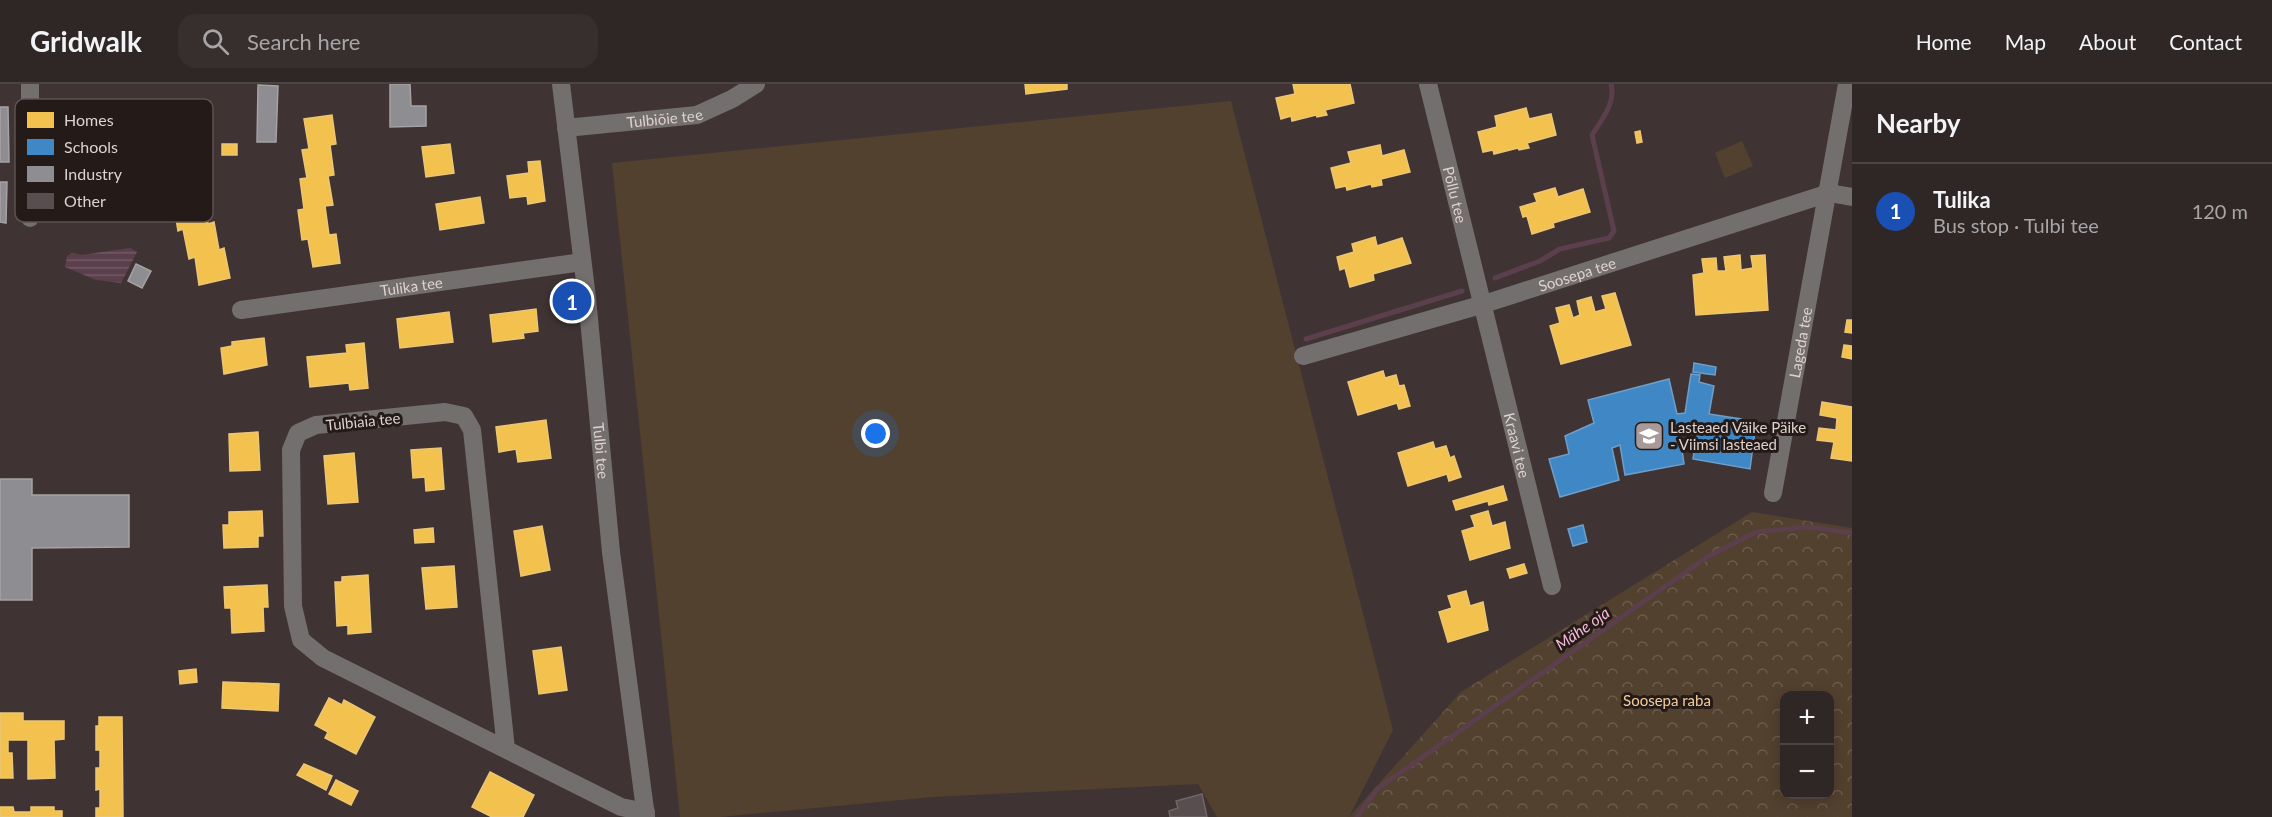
<!DOCTYPE html>
<meta charset="utf-8">
<style>
body{margin:0;font-family:Lato,sans-serif;background:#372f2e;color:#f1f3f6}
.controls{position:absolute;right:18px;bottom:18px;display:grid;overflow:hidden;border-radius:12px;box-shadow:0 3px 15px #0003}
.controls button{width:54px;height:54px;display:grid;place-items:center;padding:0;border:0;border-bottom:2px solid #4a4443;background:#2f2726;color:#f1f3f6;font:30px sans-serif}
.you{position:absolute;left:876px;top:350px;width:21px;height:21px;margin:-15px;border:4px solid #fff;border-radius:50%;background:#1a73e8;box-shadow:0 0 0 9px #1a73e833}
.badge{display:grid;place-items:center;width:39px;height:39px;border-radius:50%;background:#bca0f2;color:#fff;font-size:20px;font-weight:700}
.pin{position:absolute;translate:-50% -50%;border:3px solid #fff;box-shadow:0 2px 6px #0006}
.list{margin:0;padding:0;list-style:none}
h2{display:flex;justify-content:space-between;align-items:center;height:78px;margin:0;padding:0 24px;font-size:26px}
h2 small{font-size:20px;font-weight:400;color:#a7a5a7}
.list li{display:grid;grid-template-columns:39px 1fr auto;gap:18px;align-items:center;box-sizing:border-box;height:96px;padding:0 24px;border-top:2px solid #4a4443}
.list b{display:block;font-size:22px;white-space:nowrap}
.list p{margin:0;font-size:20px;white-space:nowrap;color:#a7a5a7}
.list em{font-size:20px;font-style:normal;color:#a7a5a7}
.icon{flex:none;width:33px;height:33px;fill:none;stroke:currentColor;stroke-width:2;stroke-linecap:round;stroke-linejoin:round}
.map{position:relative;flex:none;width:1852px;height:733px;overflow:hidden}
header{display:flex;align-items:center;gap:36px;box-sizing:border-box;height:84px;padding:0 30px;background:#2f2726;border-bottom:2px solid #4a4443}
header strong{font-size:28px}
nav{display:flex;gap:33px;margin-inline-start:auto;font-size:21px}
.search{width:420px;height:54px;background:#372f2e;display:flex;align-items:center;gap:15px;box-sizing:border-box;padding:0 21px;border-radius:18px;color:#a7a5a7;font-size:22px}
main{display:flex}
aside{flex:1;background:#2f2726}
.map>svg:first-child{display:block}
.grass{fill:#53412f}
.forest{fill:url(#forest-crowns);fill-rule:evenodd}
.water{fill:url(#water-rules)}
.homes{fill:#f2c14e;stroke:#ecc675;stroke-width:1.5}
.schools{fill:#3f88c5;stroke:#6f9ec8;stroke-width:1.5}
.industry{fill:#8d8d92;stroke:#a6a1a4;stroke-width:1.5}
.lines{fill:none;stroke-linecap:round;stroke-linejoin:round}
.stream{stroke:#5b3f4c;stroke-width:5}
.building{fill:#584e4f;stroke:#706667;stroke-width:1.5}
.street{stroke:#736f6e;stroke-width:18}
.labels{text-anchor:middle;dominant-baseline:central;stroke-width:6;stroke-linejoin:round;paint-order:stroke}
.street-label{font-size:15px;fill:#dfd1cf;stroke:#241b19}
.poi-label{font-size:15px;fill:#dfd1cf;stroke:#241b19;text-anchor:start}
.park-label{font-size:15px;fill:#f5cb9c;stroke:#241b19}
.water-label{font-size:16px;font-style:italic;fill:#f5b9d5;stroke:#241b19}
.key{fill:#241b19;stroke:#5c5250;stroke-width:1.5}
.key-label{font-size:16px;fill:#dfd1cf}
</style>
<header>
<strong>Gridwalk</strong>
<div class="search"><svg class="icon" aria-label="search" viewBox="0 0 24 24"><circle cx="10" cy="10" r="6"/><path d="M15 15l6 6"/></svg>Search here</div>
<nav><a>Home</a><a>Map</a><a>About</a><a>Contact</a></nav>
</header>
<main>
<div class="map">
<svg width="1852" height="733" viewBox="0 0 1852 733">
<defs>
<pattern id="forest-crowns" width="20" height="18" patternUnits="userSpaceOnUse" patternTransform="scale(1.5)"><rect width="20" height="18" fill="#53412f"/><path d="M2 6a3 3 0 1 1 6 0M12 15a3 3 0 1 1 6 0" fill="none" stroke="#6b5b4c"/></pattern>
<pattern id="water-rules" width="6" height="5" patternUnits="userSpaceOnUse" patternTransform="scale(1.5)"><rect width="6" height="5" fill="#5b3f4c"/><path d="M0 2.5h6" fill="none" stroke="#725a65"/></pattern>
</defs>
<rect width="100%" height="100%" fill="#3f3433"/>
<g class="grass">
<path d="M1231,17L1393,646L1349,733H1217L1198,700L932,713L720,733H680L612,79Z"/>
<path d="M1742,57L1753,82L1725,94L1715,69Z"/>
</g>
<path class="forest" d="M1752,428L1852,444V733H1349L1461,608ZM1784,612H1830V710H1784Z"/>
<path class="water" d="M130,164L137,168L121,199L96,196L65,183L67,172L72,169L82,171Z"/>
<g class="homes">
<path d="M1025,0H1067V5L1026,10Z"/>
<path d="M1293,0H1350L1354,19L1325,26L1327,31L1317,33L1316,31L1292,37L1291,32L1281,35L1276,14L1295,10Z"/>
<path d="M1526,24L1529,35L1551,30L1556,51L1527,59L1529,64L1519,66L1518,64L1494,70L1493,66L1483,68L1478,48L1497,43L1495,32Z"/>
<path d="M332,31L336,60L330,61L334,91L328,92L333,121L325,122L329,151L336,150L340,179L313,183L308,155L302,156L298,126L304,125L300,95L307,94L302,66L309,65L304,35Z"/>
<path d="M1640,47L1642,58L1637,59L1635,48Z"/>
<rect x="222" y="60" width="15" height="11"/>
<path d="M450,60L454,89L426,93L422,63Z"/>
<path d="M1380,61L1382,72L1404,66L1410,88L1381,95L1382,101L1372,103L1371,100L1347,106L1346,102L1336,104L1331,84L1351,79L1348,68Z"/>
<path d="M540,77L545,117L528,120L527,112L510,114L507,92L529,89L528,78Z"/>
<path d="M192,82L197,111L204,110L208,140L214,138L219,166L224,164L230,194L199,201L195,173L189,175L183,145L178,147L173,116L165,118L161,86Z"/>
<path d="M1555,104L1558,113L1583,105L1590,128L1553,139L1554,143L1532,150L1527,132L1523,133L1520,123L1537,118L1534,110Z"/>
<path d="M480,113L484,139L440,146L436,120Z"/>
<path d="M1375,153L1377,162L1402,154L1411,179L1373,190L1374,196L1350,203L1345,184L1340,186L1337,173L1354,168L1352,160Z"/>
<path d="M1740,171L1741,186L1753,184L1751,172L1765,171L1768,226L1696,231L1693,191L1704,189L1702,175L1716,174L1717,187H1726L1724,173Z"/>
<path d="M1615,209L1631,261L1561,280L1550,242L1560,239L1556,224L1569,221L1573,234L1580,231L1577,217L1591,213L1595,228L1606,225L1602,212Z"/>
<path d="M536,225L538,247L523,249L524,254L493,258L490,231Z"/>
<path d="M449,228L453,258L400,264L397,235Z"/>
<path d="M1847,236H1852V249L1845,248Z"/>
<path d="M264,254L267,281L224,290L221,264L232,262V258Z"/>
<path d="M364,259L368,304L350,306L349,299L310,303L307,273L347,269L346,261Z"/>
<path d="M1844,261L1852,262V275L1842,273Z"/>
<path d="M1383,287L1385,294L1396,291L1399,302L1404,301L1410,322L1399,325L1397,319L1358,331L1348,298Z"/>
<path d="M1822,318L1852,323V377L1831,374L1834,358L1817,356L1819,344L1836,346L1837,334L1820,331Z"/>
<path d="M546,336L551,374L518,378L516,365L499,368L496,343Z"/>
<path d="M258,348L260,386L230,387L229,350Z"/>
<path d="M1433,358L1435,365L1446,362L1450,374L1454,372L1461,393L1449,397L1447,390L1408,402L1398,369Z"/>
<path d="M441,364L444,405L426,407L425,393L413,394L411,366Z"/>
<path d="M354,369L358,418L328,420L324,372Z"/>
<path d="M1503,402L1507,416L1489,421L1488,417L1456,426L1453,417Z"/>
<path d="M262,427L263,452H258V463L224,464L223,441H229V428Z"/>
<path d="M1488,427L1492,442L1505,438L1510,464L1470,476L1462,447L1475,443L1471,432Z"/>
<path d="M542,442L550,486L521,492L514,447Z"/>
<path d="M433,444L434,458L415,459L414,446Z"/>
<path d="M1524,480L1527,489L1510,494L1507,485Z"/>
<path d="M454,482L457,523L426,525L422,484Z"/>
<path d="M368,491L371,548L348,550V541L337,542L335,498H342V493Z"/>
<path d="M267,501L268,523H263L264,547L232,549L231,524H225L224,503Z"/>
<path d="M1466,507L1470,522L1483,518L1488,546L1448,558L1439,528L1452,524L1448,512Z"/>
<path d="M561,563L567,606L539,610L533,567Z"/>
<path d="M196,585L197,598L180,600L179,587Z"/>
<path d="M223,598L279,600L278,627L222,624Z"/>
<path d="M329,614L342,621L344,616L375,633L356,670L325,654L328,648L315,641Z"/>
<path d="M0,629H23V637H64V655L54,656L55,694L28,695V656H8V669H12L13,694H0Z"/>
<path d="M99,633H122L123,733H96V724H100V705L96,706V684H100V666H96V642H99Z"/>
<path d="M304,680L332,692L326,706L297,691Z"/>
<path d="M490,688L534,711L523,733H492L472,723Z"/>
<path d="M336,696L358,707L351,721L329,710Z"/>
<path d="M0,723H13L14,728H31V723H54V727H62V733H0Z"/>
</g>
<g class="schools">
<path d="M1694,279L1716,283L1715,291L1693,288Z"/>
<path d="M1691,290L1700,291L1699,298L1714,302L1709,330L1741,335L1740,346L1755,347L1750,385L1693,375L1698,344L1679,345L1684,380L1625,391L1620,361L1612,364L1619,396L1560,413L1549,375L1569,370L1565,352L1594,339L1588,316L1669,295L1677,330L1685,329Z"/>
<path d="M1583,441L1587,458L1573,462L1568,445Z"/>
</g>
<g class="industry">
<path d="M390,0H410L411,22H426V42L390,43Z"/>
<path d="M258,1L278,2L276,58H257Z"/>
<path d="M0,23H8L9,78H0Z"/>
<path d="M0,98H7L6,139L0,138Z"/>
<path d="M136,180L151,187L142,204L128,197Z"/>
<path d="M0,395H32V411H129V463L32,464V516H0Z"/>
</g>
<g class="lines">
<g class="stream">
<path d="M1495,194L1540,177L1560,165L1609,154L1614,147L1592,51C1602,35 1616,19 1611,0"/>
<path d="M1306,255L1462,207"/>
<path d="M1357,733L1377,705L1707,473L1756,448L1808,443L1852,449"/>
</g>
</g>
<path class="building" d="M1202,710L1207,733H1170L1169,727L1178,724L1176,717Z"/>
<g class="lines">
<g class="street">
<path d="M30,0V134"/>
<path id="s1" d="M561,0L587,214L611,468L646,733"/>
<path id="s2" d="M1428,0L1552,502"/>
<path id="s3" d="M566,44L697,31L732,15L756,0"/>
<path id="s4" d="M241,226L582,178"/>
<path id="s5" d="M1303,272L1484,220L1829,109L1852,113"/>
<path id="s6" d="M1773,409L1847,0"/>
<path d="M506,665L472,346L464,332L445,328L316,341L298,349L291,366L293,522L301,556L323,574L621,723L646,728"/>
</g>
</g>
<defs>
<g id="school-square" transform="scale(1.5)"><rect x="-9" y="-9" width="18" height="18" rx="4" fill="#a79a98" stroke="#241b19"/><path d="M0-5L7-2L0 1L-7-2ZM-4 1L0 2.5L4 1V4Q0 6-4 4Z" fill="#fff"/></g>
</defs>
<g fill-rule="evenodd">
<use href="#school-square" x="1649" y="352"/>
</g>
<g class="labels">
<g class="street-label">
<text stroke="none"><textPath href="#s3" startOffset="99">Tulbiõie tee</textPath></text>
<text stroke="none"><textPath href="#s2" startOffset="114">Põllu tee</textPath></text>
<text stroke="none"><textPath href="#s5" startOffset="286">Soosepa tee</textPath></text>
<text stroke="none"><textPath href="#s4" startOffset="172">Tulika tee</textPath></text>
<text stroke="none"><textPath href="#s6" startOffset="153">Lageda tee</textPath></text>
<text transform="translate(363 337) rotate(-6)">Tulbiaia tee</text>
<text stroke="none"><textPath href="#s2" startOffset="372">Kraavi tee</textPath></text>
<text stroke="none"><textPath href="#s1" startOffset="369">Tulbi tee</textPath></text>
</g>
<g class="poi-label">
<text x="1670" y="343">Lasteaed Väike Päike<tspan x="1670" dy="17">- Viimsi lasteaed</tspan></text>
</g>
<g class="park-label">
<text x="1667" y="616">Soosepa raba</text>
</g>
<g class="water-label">
<text transform="translate(1582 544) rotate(-35)">Mähe oja</text>
</g>
</g>
<rect x="15" y="15" width="198" height="123" rx="9" class="key"/>
<rect x="27" y="28" width="27" height="16" fill="#f2c14e"/>
<rect x="27" y="55" width="27" height="16" fill="#3f88c5"/>
<rect x="27" y="82" width="27" height="16" fill="#8d8d92"/>
<rect x="27" y="109" width="27" height="16" fill="#584e4f"/>
<g class="key-label">
<text x="64" y="42">Homes</text>
<text x="64" y="69">Schools</text>
<text x="64" y="96">Industry</text>
<text x="64" y="123">Other</text>
</g>
</svg>
<div class="controls">
<button>+</button>
<button>−</button>
</div>
<div class="you"></div>
<div class="pin badge" style="left:572px;top:217px;background:#1a4fb4">1</div>
</div>
<aside>
<h2>Nearby<small></small></h2>
<ul class="list">
<li><span class="badge" style="background:#1a4fb4">1</span><div><b>Tulika</b><p>Bus stop · Tulbi tee</p></div><em>120 m</em></li>
</ul>
</aside>
</main>
